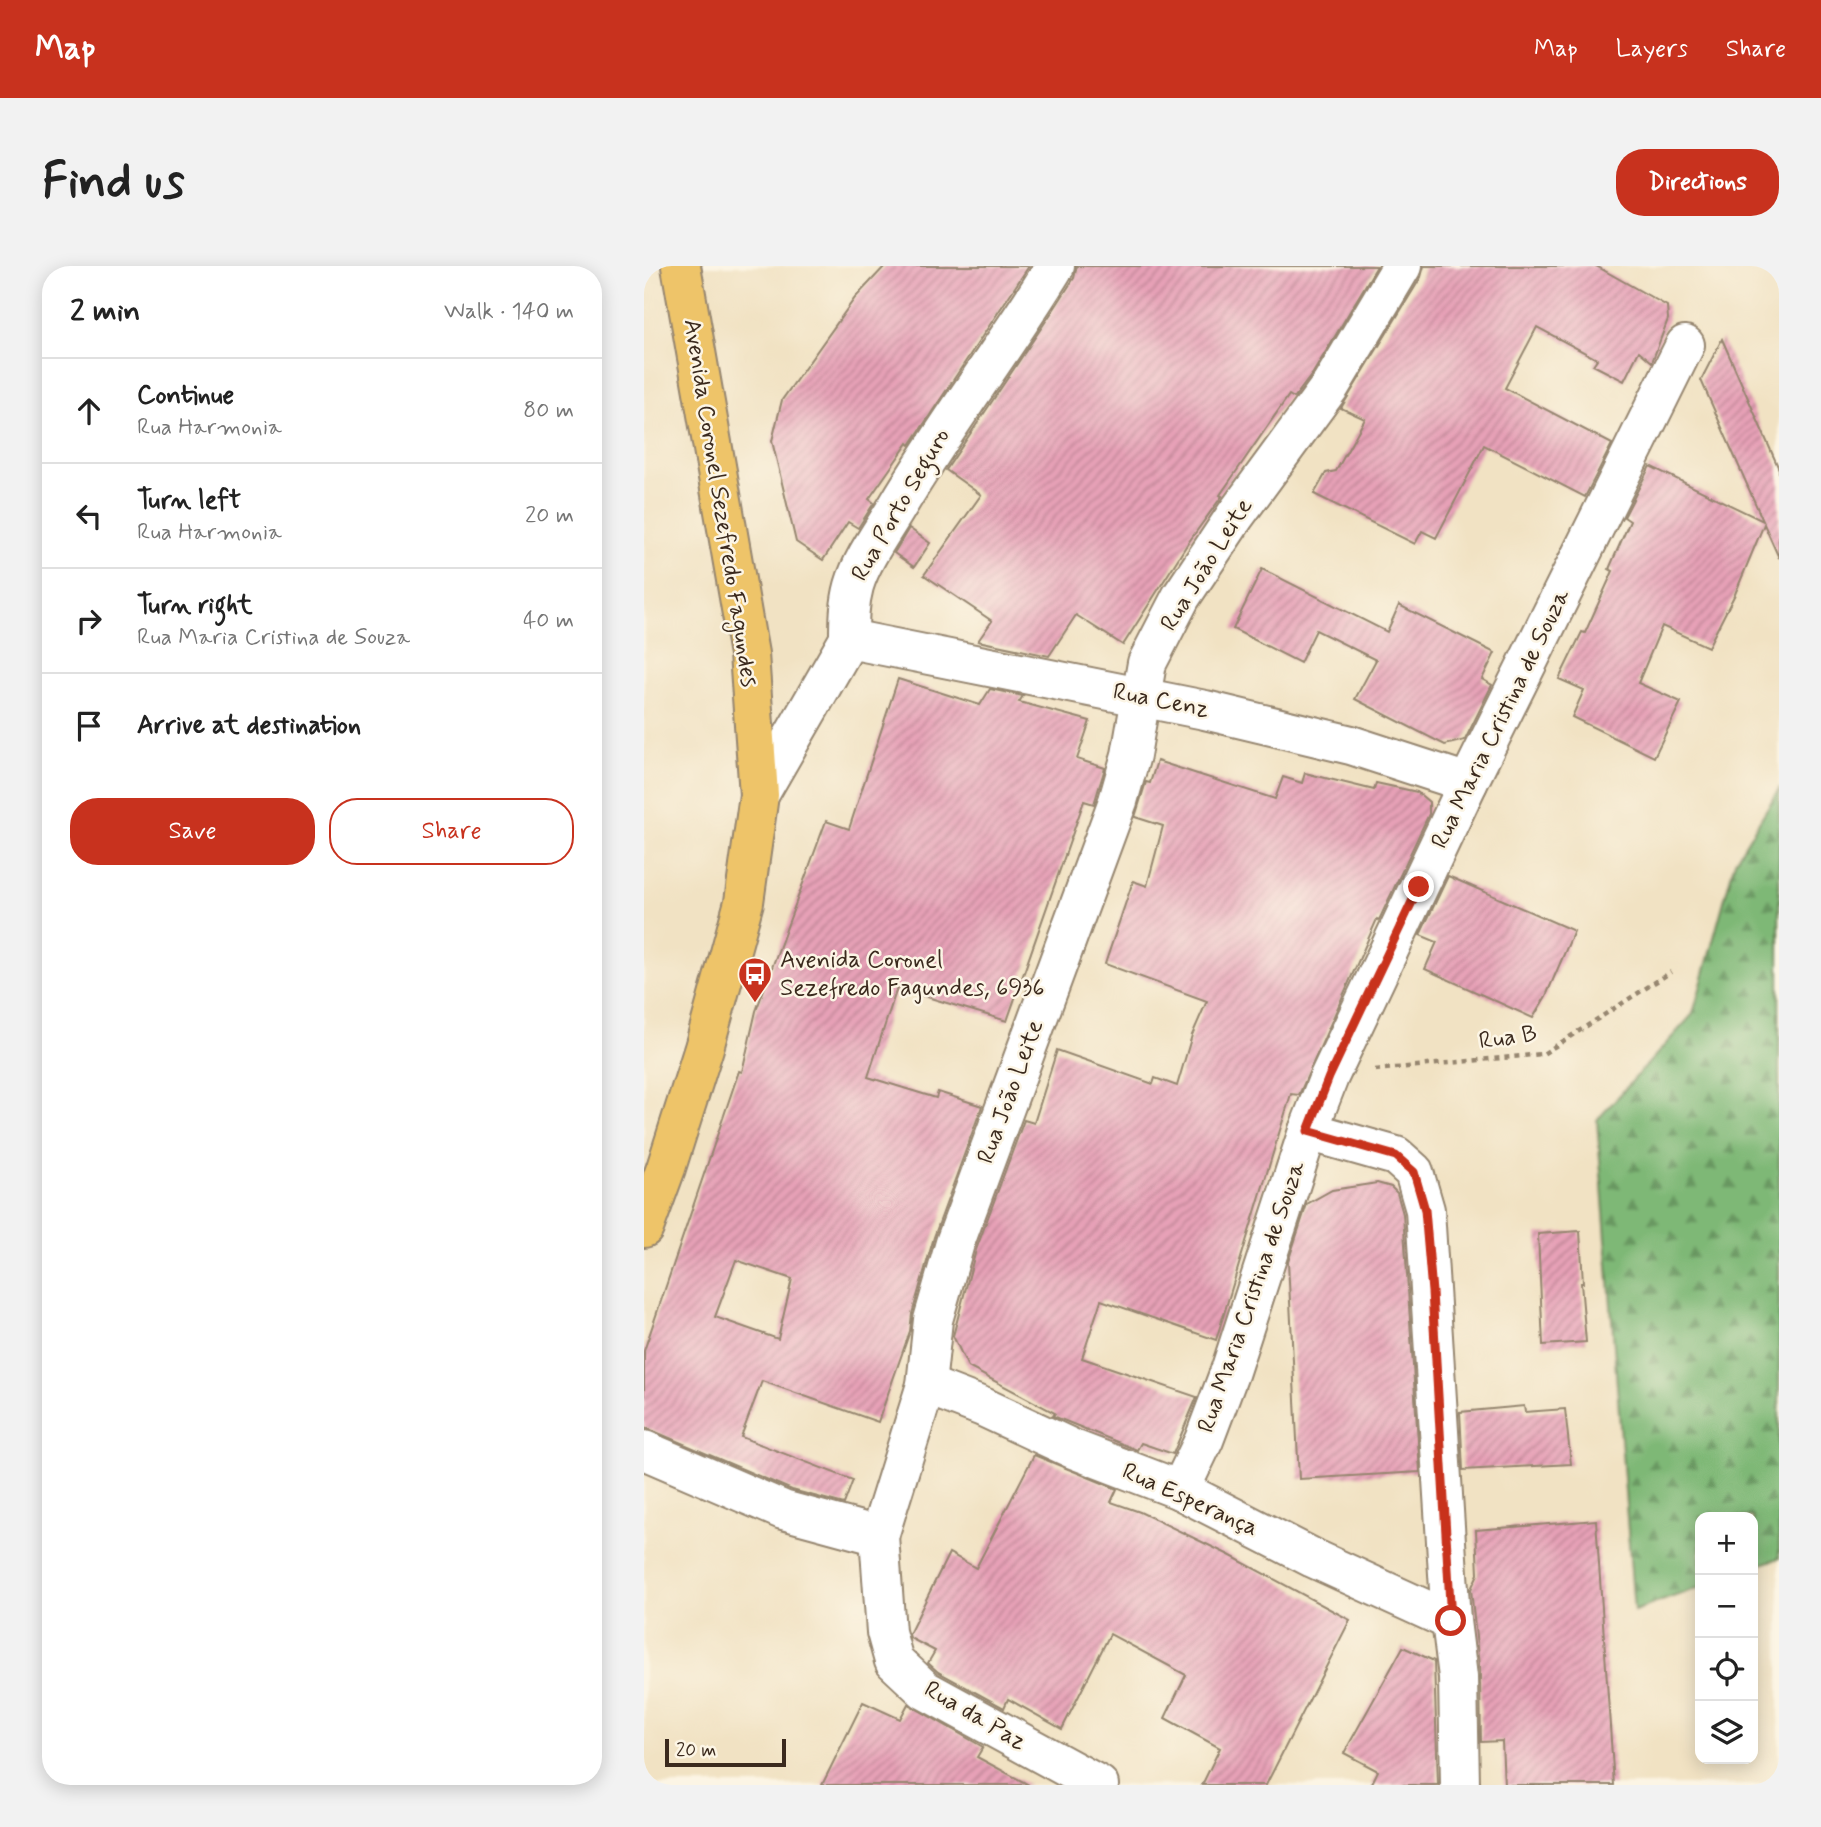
<!DOCTYPE html>
<meta charset="utf-8">
<style>
body{margin:0;font-family:Mynerve,sans-serif;background:#f2f2f2;color:#222}
.controls{position:absolute;right:21px;bottom:21px;display:grid;overflow:hidden;border-radius:14px;box-shadow:0 4px 18px #0003}
.controls button{width:63px;height:63px;display:grid;place-items:center;padding:0;border:0;border-bottom:2px solid #e0e0e0;background:#fff;color:#222;font:35px sans-serif}
.scale{position:absolute;left:21px;bottom:18px;width:121px;box-sizing:border-box;padding-left:7px;border:4px solid #3b2a1e;border-top:0;font-size:19px;line-height:24px;white-space:nowrap;color:#3b2a1e;-webkit-text-stroke:5px #fcf5e5;paint-order:stroke}
.stop{position:absolute;width:21px;height:21px;margin:-16px;border:5px solid #c8321e;border-radius:50%;background:#fff}
.stop.end{background:#c8321e;border-color:#fff;box-shadow:0 2px 7px #0008}
.list{margin:0;padding:0;list-style:none}
h2{display:flex;justify-content:space-between;align-items:center;height:91px;margin:0;padding:0 28px;font-size:30px}
h2 small{font-size:23px;font-weight:400;color:#767676}
.list li{display:grid;grid-template-columns:46px 1fr auto;gap:21px;align-items:center;box-sizing:border-box;height:105px;padding:0 28px;border-top:2px solid #e0e0e0}
.list b{display:block;font-size:26px;white-space:nowrap}
.list p{margin:0;font-size:23px;white-space:nowrap;color:#767676}
.list em{font-size:23px;font-style:normal;color:#767676}
.actions{display:flex;gap:14px;padding:21px 28px}
.actions a{flex:1;padding:16px 0;border:2px solid #c8321e;border-radius:28px;text-align:center;font-size:24px;color:#c8321e}
.actions .main{background:#c8321e;color:#fff}
.icon{flex:none;width:38px;height:38px;fill:none;stroke:currentColor;stroke-width:2;stroke-linecap:round;stroke-linejoin:round}
.map{position:relative;flex:none;width:1135px;height:1519px;overflow:hidden;border-radius:28px}
header{display:flex;align-items:center;gap:42px;box-sizing:border-box;height:98px;padding:0 35px;background:#c8321e;color:#fff}
header strong{font-size:33px}
nav{display:flex;gap:38px;margin-inline-start:auto;font-size:24px}
.intro{display:flex;align-items:center;justify-content:space-between;box-sizing:border-box;height:168px;padding:0 42px}
h1{margin:0;font-size:49px}
.button{padding:18px 32px;border-radius:28px;background:#c8321e;color:#fff;font-size:24px;font-weight:700}
main{display:flex;gap:42px;padding:0 42px}
aside{flex:1;background:#fff;border-radius:28px;box-shadow:0 4px 18px #0003}
.map>svg:first-child{display:block}
.forest{fill:url(#forest-firs);stroke:#5c714a;stroke-width:2}
.building{fill:url(#building-hatch);fill-rule:evenodd}
.lines{fill:none;stroke-linecap:round;stroke-linejoin:round}
.minor-casing{stroke:#968670;stroke-width:42}
.major-casing{stroke:#968670;stroke-width:42}
.path{stroke:#968670;stroke-width:4.5;stroke-dasharray:5 5;stroke-linecap:butt}
.minor{stroke:#fff;stroke-width:38}
.major{stroke:#eec469;stroke-width:38}
.route{stroke:#c8321e;stroke-width:9}
.labels{text-anchor:middle;dominant-baseline:central;stroke-width:5;stroke-linejoin:round;paint-order:stroke}
.street-label{font-size:24px;fill:#3b2a1e;stroke:#fcf5e5}
.poi-label{font-size:24px;fill:#3b2a1e;stroke:#fcf5e5;text-anchor:start}
</style>
<header>
<strong>Map</strong>
<nav><a>Map</a><a>Layers</a><a>Share</a></nav>
</header>
<div class="intro"><h1>Find us</h1><a class="button">Directions</a></div>
<main>
<aside>
<h2>2 min<small>Walk · 140 m</small></h2>
<ul class="list">
<li><svg class="icon" aria-label="ahead" viewBox="0 0 24 24"><path d="M12 20V5M6 11l6-6 6 6"/></svg><div><b>Continue</b><p>Rua Harmonia</p></div><em>80 m</em></li>
<li><svg class="icon" aria-label="left" viewBox="0 0 24 24"><path d="M17 20v-9H6M10 6l-5 5 5 5"/></svg><div><b>Turn left</b><p>Rua Harmonia</p></div><em>20 m</em></li>
<li><svg class="icon" aria-label="right" viewBox="0 0 24 24"><path d="M7 20v-9h11M14 6l5 5-5 5"/></svg><div><b>Turn right</b><p>Rua Maria Cristina de Souza</p></div><em>40 m</em></li>
<li><svg class="icon" aria-label="arrive" viewBox="0 0 24 24"><path d="M6 21V4h12l-3 4 3 4H6"/></svg><div><b>Arrive at destination</b></div></li>
</ul>
<div class="actions"><a class="main">Save</a><a>Share</a></div>
</aside>
<div class="map">
<svg width="1135" height="1519" viewBox="0 0 1135 1519">
<defs>
<pattern id="forest-firs" width="22" height="20" patternUnits="userSpaceOnUse" patternTransform="scale(1.75)"><rect width="22" height="20" fill="#7eb876"/><path d="M5 1l3.5 6h-7zM16 11l3.5 6h-7z" fill="#689660"/></pattern>
<pattern id="building-hatch" width="6" height="6" patternUnits="userSpaceOnUse" patternTransform="scale(1.75)"><rect width="6" height="6" fill="#e7a1b7"/><path d="M-1 1l2-2M0 6l6-6M5 7l2-2" fill="none" stroke="#bc8394"/></pattern>
</defs>
<rect width="100%" height="100%" fill="#fcf5e5"/>
<filter id="ink" filterUnits="userSpaceOnUse"><feTurbulence type="fractalNoise" baseFrequency=".0143" numOctaves="2"/><feDisplacementMap in="SourceGraphic" scale="14" xChannelSelector="R" yChannelSelector="G"/><feConvolveMatrix kernelMatrix="1 2 1 2 8 2 1 2 1" color-interpolation-filters="sRGB"/></filter>
<filter id="wash" filterUnits="userSpaceOnUse"><feTurbulence type="fractalNoise" baseFrequency=".00686" numOctaves="4" result="noise"/><feDisplacementMap in="SourceGraphic" scale="28" xChannelSelector="R" yChannelSelector="G"/><feGaussianBlur stdDeviation="1.57" result="paint"/><feColorMatrix in="noise" values="0 0 0 0 0 0 0 0 0 0 0 0 0 0 0 0 0 1.4 0 .05"/><feComposite in="paint" operator="in"/></filter>
<g filter="url(#wash)">
<rect width="100%" height="100%" fill="#f1e2c3"/>
<path class="forest" d="M1135,523V1292L1109,1301V1251H1056V1321L990,1345L953,854L1049,748L1091,595Z"/>
<g id="blocks">
<g class="building">
<path d="M241,0H385L266,179L264,177L225,233L230,237L214,262L204,256L179,294L152,276L128,175L138,134L211,32Z"/>
<path d="M433,0H733L669,107L650,132L645,129L576,229L578,230L544,277L479,379L432,349L405,390L334,375L348,355L280,309L337,229L302,204L410,43L430,12Z"/>
<path d="M780,0H952L1023,40L1024,53L1008,96L995,85L980,115L949,99L953,93L893,61L861,122L968,178L941,231L840,179L792,272L778,265L771,278L670,228L682,207L692,205L721,153L697,142L777,11Z"/>
<path d="M1078,73L1135,203V292L1120,258L1091,328L1064,381L1018,360L994,417L1037,436L1010,491L928,451L940,424L915,413L938,366L941,367L969,305L965,303L986,255L980,251L1006,200L1119,255L1057,114Z"/>
<path d="M265,262L286,277L270,301L250,287Z"/>
<path d="M618,303L743,366L755,339L851,387L838,413L848,419L821,474L801,479L711,433L732,394L672,364L656,397L589,363Z"/>
<path d="M254,413L336,439L346,423L379,430L375,436L446,455L433,493L461,502L450,538L440,535L363,755L253,722L224,811L292,832L294,826L338,840L290,971L268,1048L266,1065L234,1156L118,1115L97,1171L209,1214L200,1238L148,1224L0,1161V1085L95,805L98,806L112,745L182,555L205,563ZM92,994L148,1013L134,1073L71,1051Z"/>
<path d="M513,495L631,533L639,511L658,517L661,507L730,524L732,517L773,526L785,536V548L735,654L733,653L655,829L647,828L572,1074L457,1034L438,1092L553,1131L529,1188L497,1177L493,1184L409,1150L411,1147L324,1101L309,1070L332,984L380,854L390,857L413,784L509,818L511,812L533,820L548,769L563,735L461,698L489,615L503,620L519,560L491,551L502,516L506,517Z"/>
<path d="M804,610L930,665L902,730L889,752L781,703L793,676L776,669Z"/>
<path d="M733,917L747,921L753,927L759,948L776,1206L655,1213L644,996L663,938L688,924Z"/>
<path d="M936,965L939,1017H937L942,1076L899,1079L894,968Z"/>
<path d="M880,1140L881,1146L921,1143L927,1198L819,1204L816,1146Z"/>
<path d="M390,1189L473,1223L467,1236L496,1246L585,1289L706,1354L622,1519H558L576,1482L521,1452L542,1409L466,1368L418,1463L364,1433L360,1442L294,1406L284,1397L291,1385L266,1372L265,1368L305,1287L332,1302Z"/>
<path d="M952,1254L970,1519H860L858,1475L837,1476L836,1410L827,1323L834,1308L832,1264Z"/>
<path d="M759,1381L790,1395L794,1519H727L734,1505L700,1487Z"/>
<path d="M219,1436L256,1453L264,1438L339,1481L333,1491L385,1519H178Z"/>
</g>
</g>
</g>
<g filter="url(#ink)">
<use href="#blocks" fill-opacity="0" stroke="#968670" stroke-width="2"/>
<g class="lines">
<g class="minor-casing">
<g id="minor">
<path d="M205,373L561,444L707,479L824,517"/>
<path d="M115,529L205,373C205,355 205,338 210,320C218,293 238,266 253,241C302,158 361,82 411,0"/>
<path d="M664,865L752,890L770,906L781,944L807,1355L814,1411L816,1519"/>
<path d="M282,1119L339,1141L429,1183L536,1224L669,1292L807,1355"/>
<path d="M0,1184L139,1244L235,1270L282,1119L289,1054L311,977L474,535L487,489L503,397L537,331L591,250L687,119L758,0"/>
<path d="M536,1224L560,1174L586,1105L664,865L685,811L824,517L1041,79"/>
<path d="M235,1270L242,1366L250,1395L281,1424L455,1519"/>
</g>
</g>
<g class="major-casing">
<path id="major" d="M0,962L22,902L60,782L100,636L115,529L105,388L37,0"/>
</g>
<path class="path" d="M731,804L899,788L1027,706"/>
<use href="#minor" class="minor"/>
<use href="#major" class="major"/>
</g>
</g>
<g class="lines" filter="url(#ink)">
<path class="route" d="M775,621L685,811L664,865L752,890L770,906L781,944L788,1026L807,1355"/>
</g>
<defs>
<g id="bus-pin" transform="scale(1.75)"><path d="M0 17L-7.5 6A9.5 9.5 0 1 1 7.5 6Z" fill="#c8321e" stroke="#fcf5e5"/><path d="M-5-6H5V4H4V6H2V4H-2V6H-4V4H-5ZM-3.5-4V0h7V-4ZM-3.5 1.2v1.5H-2V1.2ZM2 1.2v1.5H3.5V1.2Z" fill="#fff"/></g>
</defs>
<g fill-rule="evenodd">
<use href="#bus-pin" x="111" y="708"/>
</g>
<g class="labels">
<g class="street-label">
<text transform="translate(76 237) rotate(81)">Avenida Coronel Sezefredo Fagundes</text>
<text transform="translate(257 239) rotate(-60)">Rua Porto Seguro</text>
<text transform="translate(563 299) rotate(-58)">Rua João Leite</text>
<text transform="translate(517 435) rotate(11)">Rua Cenz</text>
<text transform="translate(857 453) rotate(-64)">Rua Maria Cristina de Souza</text>
<text transform="translate(864 772) rotate(-8)">Rua B</text>
<text transform="translate(367 826) rotate(-70)">Rua João Leite</text>
<text transform="translate(608 1031) rotate(-71)">Rua Maria Cristina de Souza</text>
<text transform="translate(546 1234) rotate(24)">Rua Esperança</text>
<text transform="translate(331 1450) rotate(30)">Rua da Paz</text>
</g>
<g class="poi-label">
<text x="136" y="694">Avenida Coronel<tspan x="136" dy="28">Sezefredo Fagundes, 6936</tspan></text>
</g>
</g>
</svg>
<div class="controls">
<button>+</button>
<button>−</button>
<button><svg class="icon" aria-label="locate" viewBox="0 0 24 24"><circle cx="12" cy="12" r="6"/><path d="M12 2v4M12 18v4M2 12h4M18 12h4"/></svg></button>
<button><svg class="icon" aria-label="layers" viewBox="0 0 24 24"><path d="M12 4l9 5-9 5-9-5zM3 14l9 5 9-5"/></svg></button>
</div>
<div class="scale">20 m</div>
<div class="stop" style="left:807px;top:1355px"></div>
<div class="stop end" style="left:775px;top:621px"></div>
</div>
</main>
